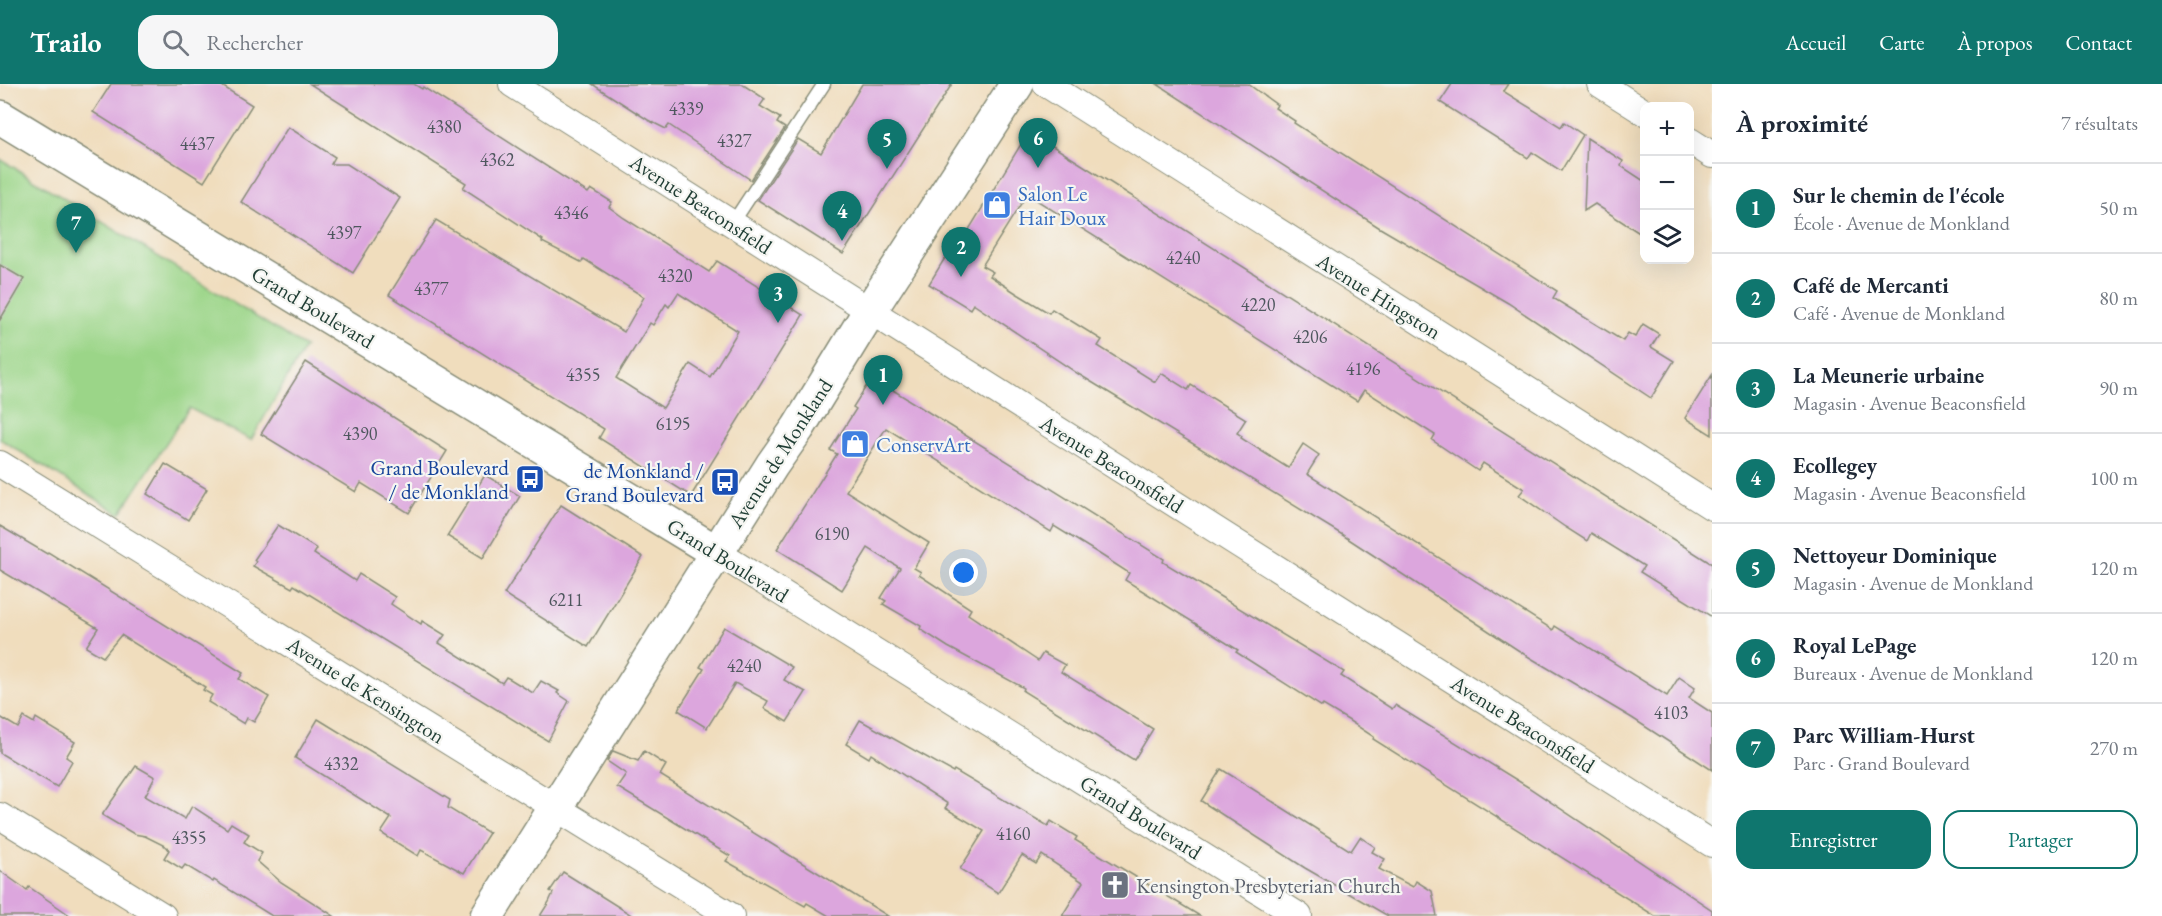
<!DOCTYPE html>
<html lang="fr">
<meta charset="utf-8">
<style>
body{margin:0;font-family:"EB Garamond",serif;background:#f6f6f7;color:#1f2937}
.controls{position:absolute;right:18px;top:18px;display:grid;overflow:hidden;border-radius:12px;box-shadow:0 6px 24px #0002}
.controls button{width:54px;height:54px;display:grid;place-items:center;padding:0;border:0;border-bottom:2px solid #e0e1e3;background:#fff;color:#1f2937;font:30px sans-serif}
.you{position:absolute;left:964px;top:489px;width:21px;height:21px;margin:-15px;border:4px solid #fff;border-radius:50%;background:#1a73e8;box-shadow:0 0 0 9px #1a73e833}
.badge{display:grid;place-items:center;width:39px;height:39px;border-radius:50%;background:#0f766e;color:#fff;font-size:20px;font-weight:700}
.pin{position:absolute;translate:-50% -50px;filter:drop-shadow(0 2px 3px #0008)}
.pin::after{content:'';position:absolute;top:32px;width:21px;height:18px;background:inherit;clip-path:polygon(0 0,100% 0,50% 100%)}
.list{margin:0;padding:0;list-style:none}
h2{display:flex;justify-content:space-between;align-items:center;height:78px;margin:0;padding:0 24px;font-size:26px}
h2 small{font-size:20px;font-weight:400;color:#747a83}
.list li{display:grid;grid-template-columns:39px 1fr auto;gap:18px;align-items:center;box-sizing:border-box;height:90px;padding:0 24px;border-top:2px solid #e0e1e3}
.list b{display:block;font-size:22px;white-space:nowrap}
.list p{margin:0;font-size:20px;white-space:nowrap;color:#747a83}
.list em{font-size:20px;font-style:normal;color:#747a83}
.actions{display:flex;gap:12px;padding:18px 24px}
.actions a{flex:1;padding:14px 0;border:2px solid #0f766e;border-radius:18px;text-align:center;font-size:21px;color:#0f766e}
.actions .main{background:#0f766e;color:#fff}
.icon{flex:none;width:33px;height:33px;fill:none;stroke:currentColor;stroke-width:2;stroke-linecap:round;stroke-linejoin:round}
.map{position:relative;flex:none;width:1712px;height:832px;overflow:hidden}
header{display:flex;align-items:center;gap:36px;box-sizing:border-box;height:84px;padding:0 30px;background:#0f766e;color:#fff}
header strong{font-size:28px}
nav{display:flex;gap:33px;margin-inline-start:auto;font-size:21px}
.search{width:420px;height:54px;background:#f6f6f7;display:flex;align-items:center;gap:15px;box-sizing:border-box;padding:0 21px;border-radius:18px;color:#747a83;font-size:22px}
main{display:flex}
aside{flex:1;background:#fff}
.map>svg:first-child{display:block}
.green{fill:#9bd588;stroke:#5d895e;stroke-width:1.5}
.building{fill:#dca6dd;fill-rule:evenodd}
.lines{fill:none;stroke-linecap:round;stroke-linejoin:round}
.lane-casing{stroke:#888d78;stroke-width:15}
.street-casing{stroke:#888d78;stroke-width:28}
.secondary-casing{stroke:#888d78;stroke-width:36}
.lane{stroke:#fff;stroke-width:12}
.street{stroke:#fff;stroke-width:26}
.secondary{stroke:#fff;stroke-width:33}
.labels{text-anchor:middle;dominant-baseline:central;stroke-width:4.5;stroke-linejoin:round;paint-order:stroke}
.number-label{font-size:18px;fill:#4e575e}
.shop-label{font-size:21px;fill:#366cbe;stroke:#f6f6f2;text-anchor:start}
.street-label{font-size:21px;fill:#1f3d34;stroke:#f6f6f2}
.transit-label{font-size:21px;fill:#164399;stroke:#f6f6f2;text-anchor:end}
.worship-label{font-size:21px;fill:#5b616d;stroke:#f6f6f2;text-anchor:start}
</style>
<header>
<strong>Trailo</strong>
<div class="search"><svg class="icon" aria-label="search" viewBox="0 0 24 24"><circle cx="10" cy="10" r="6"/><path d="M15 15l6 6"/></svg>Rechercher</div>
<nav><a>Accueil</a><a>Carte</a><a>À propos</a><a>Contact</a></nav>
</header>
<main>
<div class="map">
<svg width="1712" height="832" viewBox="0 0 1712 832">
<rect width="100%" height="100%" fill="#f6f6f2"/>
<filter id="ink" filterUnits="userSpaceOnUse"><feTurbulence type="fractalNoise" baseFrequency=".0167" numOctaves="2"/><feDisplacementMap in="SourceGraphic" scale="12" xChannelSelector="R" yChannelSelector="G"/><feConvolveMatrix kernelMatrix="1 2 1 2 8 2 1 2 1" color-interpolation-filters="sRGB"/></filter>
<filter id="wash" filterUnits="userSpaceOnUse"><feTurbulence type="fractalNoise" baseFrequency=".008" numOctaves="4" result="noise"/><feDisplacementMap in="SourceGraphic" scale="24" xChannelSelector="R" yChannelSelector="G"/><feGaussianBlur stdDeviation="1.35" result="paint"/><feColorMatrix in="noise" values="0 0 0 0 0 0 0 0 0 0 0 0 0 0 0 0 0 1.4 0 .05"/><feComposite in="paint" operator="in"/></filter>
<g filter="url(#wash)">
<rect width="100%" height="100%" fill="#f0ddbd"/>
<path class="green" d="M0,75L305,263L251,356L189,324L120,430L0,355Z"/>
<g id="blocks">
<g class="building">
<path d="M111,0H219L252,21L204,98L93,28Z"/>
<path d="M310,0H414L422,5L423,3L588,109L591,105L612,118L609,123L624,134L709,188L717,177L803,231L691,412L599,354L604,345L389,211L436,136L624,248L644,213L584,175L581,178L542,158L543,156L463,104L466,99ZM678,209L738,247L710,293L690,280L663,324L616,294L650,239L653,241L666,220L669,223Z"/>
<path d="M592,0H742L765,15L760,22L780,34L777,39L785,44L751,96L669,41L666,45L648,36Z"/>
<path d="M862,0H952L843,170L758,116L798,55L821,69Z"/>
<path d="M1157,0H1248L1277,21L1275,24L1295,37L1294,39L1557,207L1553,214L1623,257L1628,249L1635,253L1643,240L1659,250L1651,263L1674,277L1651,314L1508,219L1380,144Z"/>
<path d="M1452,0H1508L1503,7L1561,43L1564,38L1583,51L1561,87L1532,68L1528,74L1440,18Z"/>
<path d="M288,43L335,73L331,80H347L400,114L353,189L241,118Z"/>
<path d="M1029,47L1712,480V533L1640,488L1644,482L1591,449L1587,457L1565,443L1519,411L1524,405L1483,379L1478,387L1432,356L1435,351L1364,306L1357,317L1027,110L982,182L993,188L990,192L1016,209L1049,229L1052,225L1102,256L1098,262L1155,298L1161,289L1188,306L1191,301L1246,335L1237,349L1242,352L1241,354L1288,384L1303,360L1319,371L1307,390L1553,546L1555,542L1667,612L1679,593L1695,604L1689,614L1712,629V686L1632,634L1524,570L1341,450L1080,291L973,220L970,225L929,200L951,164L956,167Z"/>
<path d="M1587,54L1623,77L1621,82L1644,97V152L1595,120L1584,127Z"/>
<path d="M0,181L24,195L0,236Z"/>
<path d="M306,278L447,367L409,429L361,399L356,408L261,350Z"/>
<path d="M1712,291V351L1685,334Z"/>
<path d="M872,293L1164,475L1163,478L1188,493L1344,588L1341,592L1366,608L1392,625L1395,621L1528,703L1712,826V832H1655L1373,655L1374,653L1348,636L1323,621L1322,623L1236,568L1238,566L1125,496L1129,489L1101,471L1054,442L1051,448L886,344L846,407L929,459L914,484L921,488L919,491L971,525L968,530L1038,577L1043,569L1065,581L1061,588L1153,645L1134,676L1023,607L1024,604L948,563L920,545L921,542L883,520L886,517L881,514L900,484L868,464L842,506L777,465L837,370L830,366L856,325L853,323Z"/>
<path d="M165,380L207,405L188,436L147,410Z"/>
<path d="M485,391L520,412L483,474L447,452Z"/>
<path d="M561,421L643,473L588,563L504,510Z"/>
<path d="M278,441L317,465L314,470L355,497L359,490L395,513L391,520L421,540L422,537L445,551L439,559L502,599L506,593L510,595L533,609L541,597L559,607L557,609L569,617L548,657L294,501L292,504L253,482L256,478L254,476Z"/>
<path d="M0,442L47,470L48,468L243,589L239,595L269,613L254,638L247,634L244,640L208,618L212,611L203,606L205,603L121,551L103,573L86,563L98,544L0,486Z"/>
<path d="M724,543L792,583L784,596L806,608L787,638L764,624L768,617L735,599L707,644L678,626L704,585L700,583Z"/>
<path d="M0,633L18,644L24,633L34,639L36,634L75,658L66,673L72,677L57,703L0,669Z"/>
<path d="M318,635L450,716L448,724L489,749L464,789L421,766L418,772L381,749L391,734L295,674Z"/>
<path d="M860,636L953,688L954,686L1048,742L1051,737L1077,753L1075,756L1200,832H1062L1083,798L1042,771L1036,780L1022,771L998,809L960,785L984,747L945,724L948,720L871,670L869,674L846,660Z"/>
<path d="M613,667L638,677L644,667L666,681L660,691L888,832H829L807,819L805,822L726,777L730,772L617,703L626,690L607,677Z"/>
<path d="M136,682L155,693L145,712L185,735L192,722L227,745L231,739L249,750L244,758L262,769L257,777L281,798L334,832H272L214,796L213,798L185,781L182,785L164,774L169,766L167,763L145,752L134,750L102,731Z"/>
<path d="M1221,685L1351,767L1360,753L1375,763L1372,768L1385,775L1379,785L1413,803L1416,797L1432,807L1437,832H1388L1305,784L1201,717Z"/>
<path d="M0,787L27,806L29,803L71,832H0Z"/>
<path d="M563,788L633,832H540L549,818L553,809L550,807Z"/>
</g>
</g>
</g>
<g filter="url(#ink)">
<use href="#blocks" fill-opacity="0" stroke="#888d78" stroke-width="1.5"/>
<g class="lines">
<g class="lane-casing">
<path id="lane" d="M732,140L824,0"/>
</g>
<g class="street-casing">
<g id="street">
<path d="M512,0L1712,760"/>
<path d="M1046,0L1712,423"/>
<path d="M1600,0L1644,28"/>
<path d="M1690,57L1712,71"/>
<path d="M0,380L731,832"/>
<path d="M716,468L1299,832"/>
<path d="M0,732L163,832"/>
</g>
</g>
<g class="secondary-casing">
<g id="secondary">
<path d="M0,33L716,468"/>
<path d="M487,832L772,381L798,344L869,228L1017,0"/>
</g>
</g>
<use href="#lane" class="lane"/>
<use href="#street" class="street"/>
<use href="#secondary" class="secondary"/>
</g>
</g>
<defs>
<g id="shop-square" transform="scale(1.5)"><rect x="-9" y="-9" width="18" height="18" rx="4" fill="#3f7fe0" stroke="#f6f6f2"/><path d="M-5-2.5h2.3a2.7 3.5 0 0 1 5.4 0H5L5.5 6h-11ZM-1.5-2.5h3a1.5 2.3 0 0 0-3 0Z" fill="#fff"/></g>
<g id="bus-square" transform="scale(1.5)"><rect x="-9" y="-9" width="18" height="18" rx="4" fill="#1a4fb4" stroke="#f6f6f2"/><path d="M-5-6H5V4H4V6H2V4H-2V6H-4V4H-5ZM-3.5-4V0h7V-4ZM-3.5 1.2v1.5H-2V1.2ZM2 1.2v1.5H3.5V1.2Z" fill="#fff"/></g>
<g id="church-square" transform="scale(1.5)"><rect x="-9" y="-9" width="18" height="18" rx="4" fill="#6b7280" stroke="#f6f6f2"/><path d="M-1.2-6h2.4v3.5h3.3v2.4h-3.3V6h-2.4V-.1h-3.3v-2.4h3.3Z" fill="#fff"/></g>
</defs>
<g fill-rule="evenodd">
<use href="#shop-square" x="997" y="121"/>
<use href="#shop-square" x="855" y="360"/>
<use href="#bus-square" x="530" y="395"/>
<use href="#bus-square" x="725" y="398"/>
<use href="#church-square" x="1115" y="801"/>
</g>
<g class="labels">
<g class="number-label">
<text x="686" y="24">4339</text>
<text x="444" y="42">4380</text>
<text x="734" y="56">4327</text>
<text x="197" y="59">4437</text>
<text x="497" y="75">4362</text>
<text x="571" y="128">4346</text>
<text x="344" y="148">4397</text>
<text x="1183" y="173">4240</text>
<text x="675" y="191">4320</text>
<text x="431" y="204">4377</text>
<text x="1258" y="220">4220</text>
<text x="1310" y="252">4206</text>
<text x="1363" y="284">4196</text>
<text x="583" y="290">4355</text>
<text x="673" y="339">6195</text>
<text x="360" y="349">4390</text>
<text x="832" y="449">6190</text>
<text x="566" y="515">6211</text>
<text x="744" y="581">4240</text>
<text x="1671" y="628">4103</text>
<text x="341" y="679">4332</text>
<text x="1013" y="749">4160</text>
<text x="189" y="753">4355</text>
</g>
<g class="shop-label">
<text x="1018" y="109">Salon Le<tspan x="1018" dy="24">Hair Doux</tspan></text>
<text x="876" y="360">ConservArt</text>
</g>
<g class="street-label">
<text transform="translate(701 120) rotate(33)">Avenue Beaconsfield</text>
<text transform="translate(1379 212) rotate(32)">Avenue Hingston</text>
<text transform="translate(313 223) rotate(31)">Grand Boulevard</text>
<text transform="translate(780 369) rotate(-57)">Avenue de Monkland</text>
<text transform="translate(1112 380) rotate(32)">Avenue Beaconsfield</text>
<text transform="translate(728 476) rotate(32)">Grand Boulevard</text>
<text transform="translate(366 606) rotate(32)">Avenue de Kensington</text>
<text transform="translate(1523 640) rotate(32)">Avenue Beaconsfield</text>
<text transform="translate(1141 733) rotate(32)">Grand Boulevard</text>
</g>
<g class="transit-label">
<text x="509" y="383">Grand Boulevard<tspan x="509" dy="24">/ de Monkland</tspan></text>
<text x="704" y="386">de Monkland /<tspan x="704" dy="24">Grand Boulevard</tspan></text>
</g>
<g class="worship-label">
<text x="1136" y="801">Kensington Presbyterian Church</text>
</g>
</g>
</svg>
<div class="controls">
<button>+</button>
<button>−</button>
<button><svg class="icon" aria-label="layers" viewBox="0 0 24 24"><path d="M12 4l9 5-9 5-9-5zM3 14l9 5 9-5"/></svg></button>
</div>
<div class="you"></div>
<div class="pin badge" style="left:883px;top:321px">1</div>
<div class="pin badge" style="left:961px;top:193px">2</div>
<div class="pin badge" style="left:778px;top:239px">3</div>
<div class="pin badge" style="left:842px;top:157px">4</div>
<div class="pin badge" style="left:887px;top:85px">5</div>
<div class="pin badge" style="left:1038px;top:84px">6</div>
<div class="pin badge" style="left:76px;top:169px">7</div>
</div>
<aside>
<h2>À proximité<small>7 résultats</small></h2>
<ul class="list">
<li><span class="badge">1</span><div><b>Sur le chemin de l'école</b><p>École · Avenue de Monkland</p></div><em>50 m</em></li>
<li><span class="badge">2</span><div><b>Café de Mercanti</b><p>Café · Avenue de Monkland</p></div><em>80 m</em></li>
<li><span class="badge">3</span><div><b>La Meunerie urbaine</b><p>Magasin · Avenue Beaconsfield</p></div><em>90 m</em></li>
<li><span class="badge">4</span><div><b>Ecollegey</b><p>Magasin · Avenue Beaconsfield</p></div><em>100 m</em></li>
<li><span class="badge">5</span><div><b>Nettoyeur Dominique</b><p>Magasin · Avenue de Monkland</p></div><em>120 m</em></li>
<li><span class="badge">6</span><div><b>Royal LePage</b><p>Bureaux · Avenue de Monkland</p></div><em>120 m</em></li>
<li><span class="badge">7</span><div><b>Parc William-Hurst</b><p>Parc · Grand Boulevard</p></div><em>270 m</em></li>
</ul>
<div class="actions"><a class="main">Enregistrer</a><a>Partager</a></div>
</aside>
</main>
